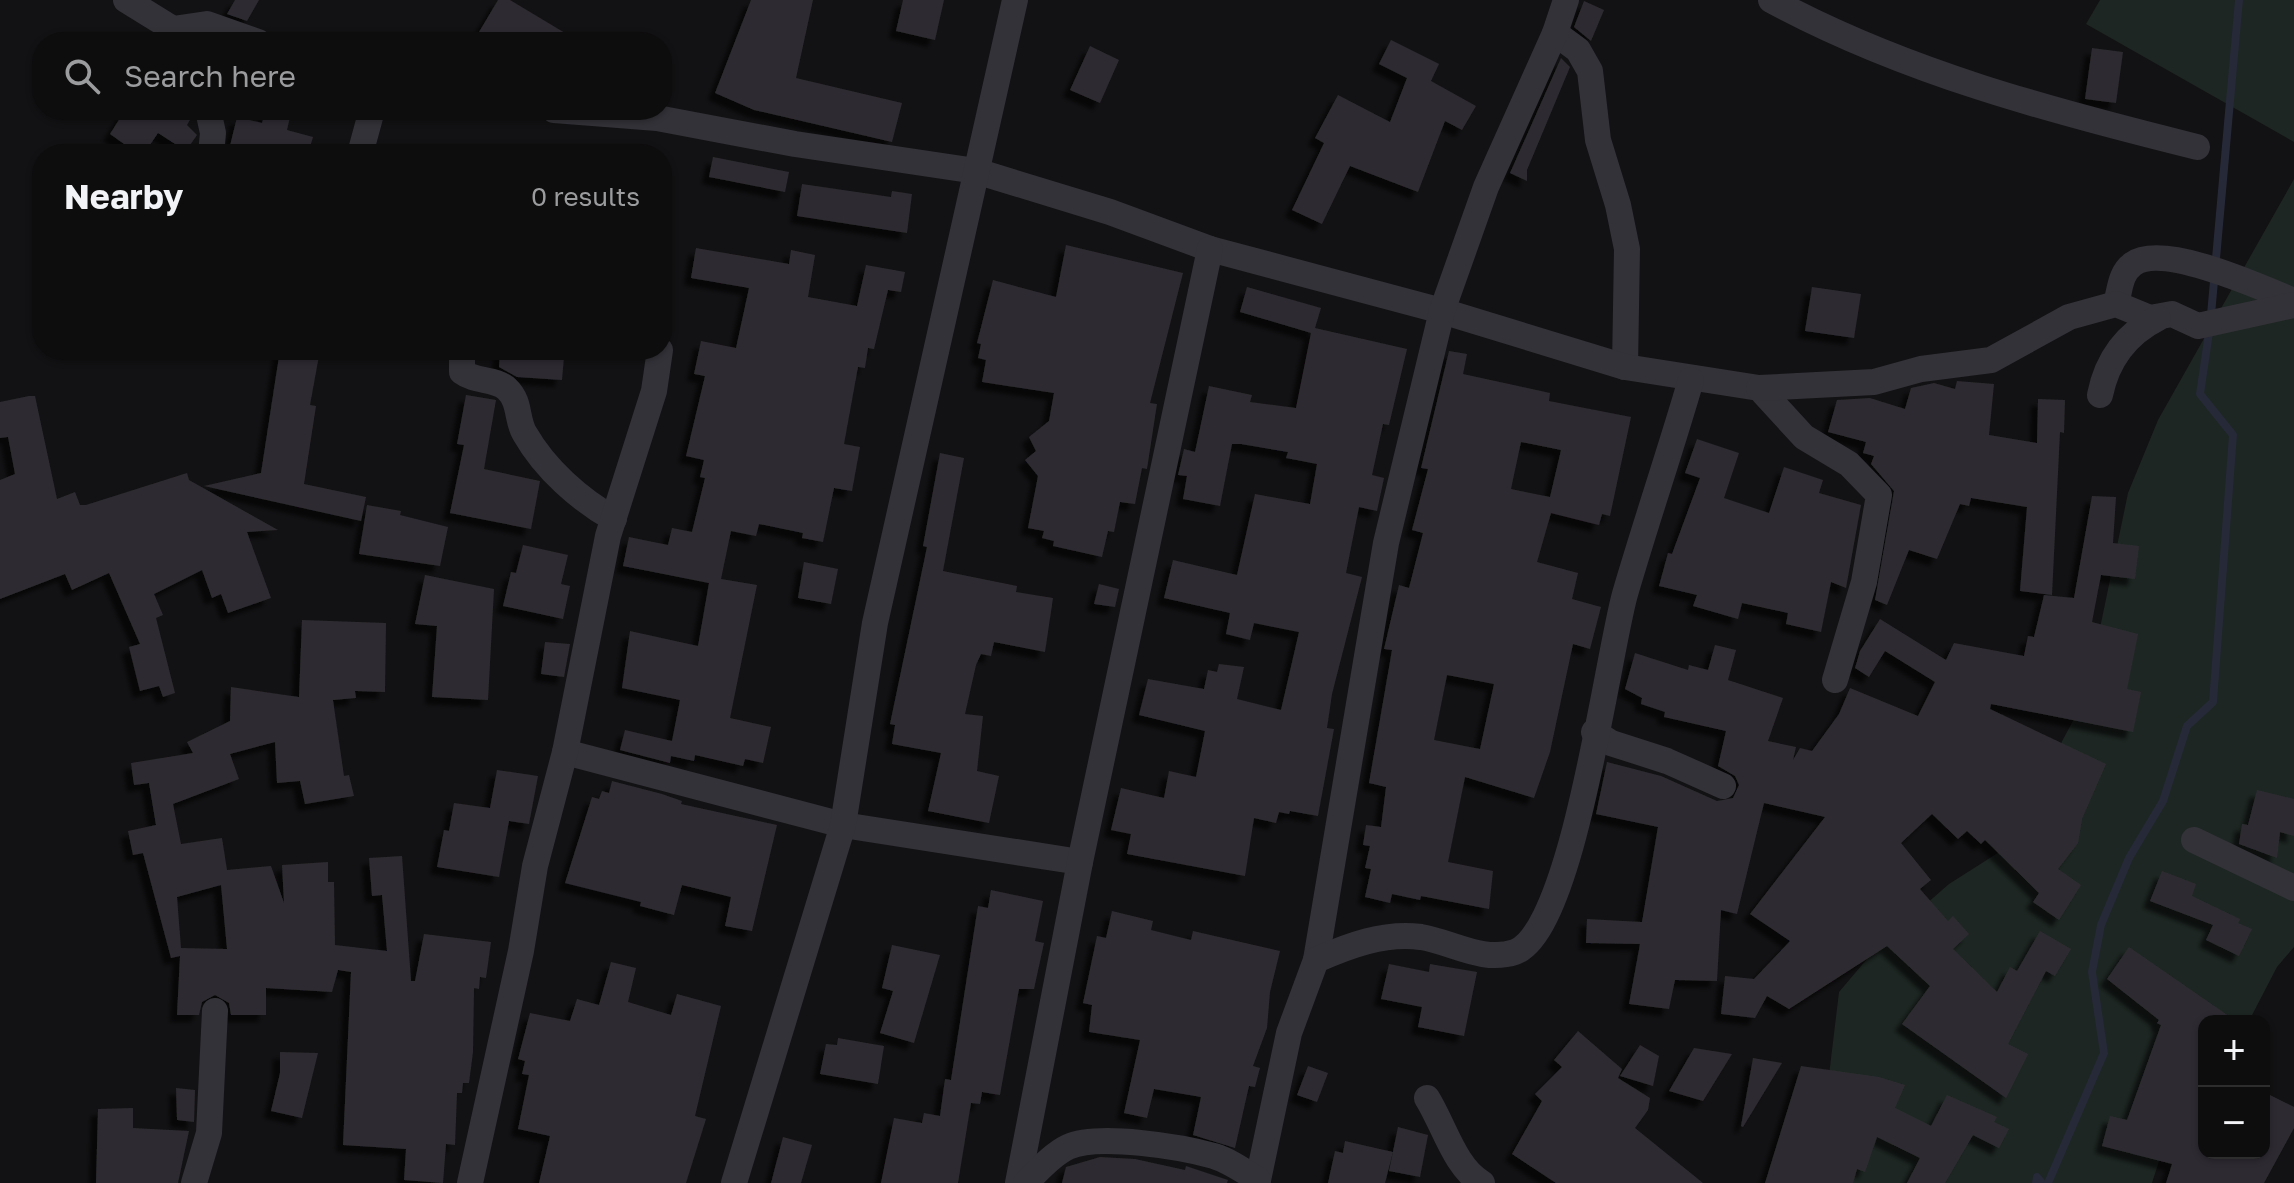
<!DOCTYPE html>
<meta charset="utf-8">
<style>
body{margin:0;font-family:"Golos Text",sans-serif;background:#1c1b1c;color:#f1f3f6}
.controls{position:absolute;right:24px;bottom:24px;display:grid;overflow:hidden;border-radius:16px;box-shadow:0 2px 6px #0004}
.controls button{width:72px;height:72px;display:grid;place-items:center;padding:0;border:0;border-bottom:2px solid #2e2d2e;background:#0e0d0e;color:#f1f3f6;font:40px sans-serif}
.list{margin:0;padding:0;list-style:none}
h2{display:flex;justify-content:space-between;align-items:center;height:104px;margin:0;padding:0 32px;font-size:34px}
h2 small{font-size:26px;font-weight:400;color:#9b9c9e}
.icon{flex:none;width:44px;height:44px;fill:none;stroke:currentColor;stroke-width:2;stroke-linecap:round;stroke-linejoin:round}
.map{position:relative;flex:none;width:2294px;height:1183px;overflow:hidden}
.search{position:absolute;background:#0e0d0e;box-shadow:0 2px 6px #0004;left:32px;top:32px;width:640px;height:88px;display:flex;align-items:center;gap:20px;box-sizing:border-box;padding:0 28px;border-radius:32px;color:#9b9c9e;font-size:30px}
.panel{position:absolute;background:#0e0d0e;box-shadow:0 2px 6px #0004;left:32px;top:144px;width:640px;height:216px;border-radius:32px}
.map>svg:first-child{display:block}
.green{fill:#1d2622}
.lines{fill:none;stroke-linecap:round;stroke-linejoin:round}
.stream{stroke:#262937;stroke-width:8}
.building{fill:#2d2c30;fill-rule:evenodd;filter:url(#shadow)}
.minor{stroke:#333238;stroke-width:26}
</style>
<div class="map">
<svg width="2294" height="1183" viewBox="0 0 2294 1183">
<defs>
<filter id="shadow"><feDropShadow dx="-7" dy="7" stdDeviation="2" flood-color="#0009"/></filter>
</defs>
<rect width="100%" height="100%" fill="#121113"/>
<g class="green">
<path d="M2100,0H2294V142L2086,24Z"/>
<path d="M2294,179V947L2277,967L2249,1021H2204L2152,1183H1816L1839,992L1878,946L1949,884L2004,849L2074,719L2089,681L2128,493L2158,420Z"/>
</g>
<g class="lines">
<g class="stream">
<path d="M2036,1183L2037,1177L2042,1183"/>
<path d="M2048,1183L2104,1053L2092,972L2101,925L2129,858L2163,801L2187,726L2213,702L2233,435L2200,394L2210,326L2239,0"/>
</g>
</g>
<g class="building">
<path d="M235,0H259L247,21L227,14Z"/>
<path d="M498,0H510L580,42H496L479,32Z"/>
<path d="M751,0H813L796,78L902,103L892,142L754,110L715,93Z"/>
<path d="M903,0H944L935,40L896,31Z"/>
<path d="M1584,1L1604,10L1591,41L1574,27Z"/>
<path d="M1391,40L1439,64L1431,81L1476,106L1462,130L1445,121L1418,192L1350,166L1322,224L1292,210L1324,143L1315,138L1338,95L1390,122L1407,78L1379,64Z"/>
<path d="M1090,46L1119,60L1100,103L1070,90Z"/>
<path d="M2092,48L2123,52L2116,103L2085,99Z"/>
<path d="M1561,58L1570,67L1527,170V181L1510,173Z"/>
<path d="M125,110H179L191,118L187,125L197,135L186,151L158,133L144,154H138L110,134Z"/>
<path d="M265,111L290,117L287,130L313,137L308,154H228L237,117L262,123Z"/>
<path d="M713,157L789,172L785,192L709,177Z"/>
<path d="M802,184L891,197L892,191L912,194L907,233L797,216Z"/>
<path d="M1066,245L1183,273L1150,403L1157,404L1147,469L1142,468L1135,504L1120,502L1114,532L1108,531L1102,557L1053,546L1054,541L1042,538L1044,531L1028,528L1038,476L1025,460L1036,451L1029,437L1049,421L1054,393L982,382L986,360L978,358L981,344L977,343L993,280L1056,297Z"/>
<path d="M696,248L789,264L791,250L815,255L808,297L857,306L866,265L905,272L901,292L888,290L874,349L868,348L865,368L858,367L844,444L860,447L852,491L834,488L823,542L802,538L803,533L759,524L756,536L731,531L721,579L757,585L730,718L771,727L763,763L745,759L743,766L695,755L694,761L671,756L670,763L620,750L625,730L672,741L680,700L622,688L630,631L698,646L709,583L623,566L629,537L668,545L672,528L692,532L705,478L700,477L704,460L686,456L705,376L694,374L701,341L736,348L749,288L691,278Z"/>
<path d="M1247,287L1321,308L1315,328L1407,349L1389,425L1383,424L1372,475L1384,478L1377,511L1359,507L1346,573L1362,577L1332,694L1327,728L1334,729L1318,816L1290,811L1289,814L1279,812L1276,823L1254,818L1245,876L1127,854L1131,834L1111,830L1121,788L1164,798L1169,771L1196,777L1205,731L1139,715L1148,679L1204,689L1208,670L1217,672L1219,664L1244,667L1237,699L1281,710L1299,632L1254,623L1250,640L1226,634L1230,613L1164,598L1173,560L1237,575L1255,494L1310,504L1317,464L1286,458L1288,452L1241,444H1232L1220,506L1183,499L1187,476L1178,475L1184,449L1195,452L1209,386L1252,395L1250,402L1296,408L1311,333L1240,312Z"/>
<path d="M1812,287L1861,294L1854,338L1805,331Z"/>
<path d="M280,350H320L310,405L316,406L304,484L366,497L361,521L204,486L261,473Z"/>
<path d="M500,350H558V357H564L562,380L517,377L499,367Z"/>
<path d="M1449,351L1467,354L1463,374L1550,393L1549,401L1631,417L1610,516L1602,514L1599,525L1551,513L1537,562L1578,573L1572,599L1601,607L1590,649L1573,644L1550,752L1534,798L1465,777L1448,862L1493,871L1489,909L1421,896L1420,900L1392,894L1390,903L1365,897L1371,869L1365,868L1370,846L1363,845L1366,825L1381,827L1386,787L1369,783L1392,650L1384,649L1399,585L1409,588L1423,533L1412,530L1428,469L1421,468ZM1521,442L1561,450L1550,497L1511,489ZM1447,675L1494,684L1480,749L1434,740Z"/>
<path d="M1957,381L1994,384L1989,435L2037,443L2038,399L2065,400L2064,433L2060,432L2052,595L2020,591L2027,507L1971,498L1969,506L1960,504L1937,559L1909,550L1887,605L1875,600L1894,491L1871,464L1874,456L1863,453L1866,442L1828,432L1837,400L1870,398L1905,409L1911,388L1934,383L1955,389Z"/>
<path d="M466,395L496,400L484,469L540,481L531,529L450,513L464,445L457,444Z"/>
<path d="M29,396H35L57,499L75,492L80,505H86L187,473L189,480L278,530L247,532L271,598L228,613L221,594L212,598L202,570L154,594L163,615L156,618L175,693L163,697L159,686L140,691L129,647L140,644L109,573L72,590L65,574L0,599V480L15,474L8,437L0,438V402Z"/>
<path d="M1697,439L1739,453L1724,498L1769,513L1784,467L1823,480L1819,493L1861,505L1846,588L1831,582L1821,632L1786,624L1788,613L1742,603L1738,619L1693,606L1697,595L1659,586L1668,553L1672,554L1700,478L1685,473Z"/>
<path d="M940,453L964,458L943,571L1017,586L1016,592L1053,598L1045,652L994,642L991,656L981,654L976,665L965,714L983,716L977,771L999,776L989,823L928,811L941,753L892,744L895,725L890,724L927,547L923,546Z"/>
<path d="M2092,496L2116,497L2113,543L2139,546L2135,579L2101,575L2092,622L2138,634L2127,689L2141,692L2133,732L1991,704L1990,709L2106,764L2082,819L2078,843L2058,869L2081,885L2059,920L2033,902L2039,893L1985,840L1981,844L1967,831L1958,839L1932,814L1901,843L1931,880L1920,889L1948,921L1953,916L1969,934L1953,949L1997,992L2010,967L2017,971L2040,931L2071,949L2055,976L2046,971L2008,1044L2028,1054L2006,1098L1902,1024L1930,986L1887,946L1789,1009L1767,996L1755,1018L1721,1014L1725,976L1754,979L1790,941L1750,914L1825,817L1764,803L1737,914L1721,910L1717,981L1675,980L1669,1009L1629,1004L1640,944L1586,943L1587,919L1642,922L1658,827L1596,814L1607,762L1661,776L1717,801L1733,798L1739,785L1735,776L1718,766L1726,731L1664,717L1665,712L1641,704L1642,698L1625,689L1635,653L1688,670L1689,665L1708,670L1715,645L1736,650L1728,680L1783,698L1768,741L1796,747L1793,760L1800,748L1812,751L1839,714L1850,688L1918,716L1935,682L1885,651L1869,677L1855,668L1860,651L1880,619L1946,660L1954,643L2024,656L2028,636L2034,637L2044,595L2074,598Z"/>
<path d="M367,505L401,511L400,515L448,527L440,566L359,554Z"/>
<path d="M523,545L568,555L561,584L570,586L563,619L503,606L511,572L516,573Z"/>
<path d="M804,562L838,569L831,604L798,598Z"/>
<path d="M425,575L494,589L488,700L432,697L437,626L415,624Z"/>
<path d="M1099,584L1119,589L1115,607L1094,604Z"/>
<path d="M302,620L386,623L385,692L355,691L356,698L333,700L344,776L349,775L354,796L305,804L300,781L277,783L275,742L230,754L239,779L173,804L181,844L222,838L227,870L271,866L284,903L282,865L328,862V882H334L335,945L387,951L382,895L372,896L369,858L402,856L411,981H415L424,934L491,942L486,978L480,977L479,989L474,988L473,1052L469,1083H463L462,1093H457L455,1145L446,1144L443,1183L404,1180L406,1149L343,1145L351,972L338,970L332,992L266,988V1015H231L229,1003L215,995L202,1002L199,1015H177L180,956L171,958L143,853L133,855L128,831L156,825L149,783L134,785L131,763L193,753L187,742L230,721L231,687L299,697ZM221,885L227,949L181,948L177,897Z"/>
<path d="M545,642L570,644L564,677L541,674Z"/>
<path d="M497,770L538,776L529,824L509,821L499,877L437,867L444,830L449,831L454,803L490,808Z"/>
<path d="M612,781L662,794L682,801L681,804L777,825L752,931L725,926L731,897L682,885L674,915L640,906L641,902L565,883L592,797L599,799L602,791L609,793Z"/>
<path d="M2257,790L2294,799V836L2280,832L2277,858L2239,844L2242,824L2248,825Z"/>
<path d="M2162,871L2196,884L2192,896L2240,919L2238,923L2252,929L2239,956L2206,940L2213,925L2150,901Z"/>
<path d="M991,890L1043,901L1035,941L1044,943L1034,989H1019L1000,1095L982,1092L980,1104L971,1103L958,1183H881L894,1118L922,1123L924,1113L940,1116L945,1079L951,1080L978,906L988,908Z"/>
<path d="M1112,911L1153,921L1151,930L1191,940L1193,931L1280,951L1270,992L1267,1028L1253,1066L1260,1068L1255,1087L1249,1086L1235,1148L1193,1135L1201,1097L1154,1089L1147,1118L1124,1113L1140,1040L1089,1032L1092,1005L1083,1003L1097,936L1106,938Z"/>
<path d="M892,945L940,955L914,1043L880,1033L893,991L882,988Z"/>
<path d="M2129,947L2236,1021H2204V1153H2264V1092L2294,1107V1128L2264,1183H2166L2172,1164L2102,1146L2110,1116L2127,1120L2161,1025L2157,1023L2159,1020L2107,979Z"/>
<path d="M611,962L636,968L628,1002L671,1015L677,994L721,1006L695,1116L706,1119L686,1183H539L550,1136L518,1129L529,1075L522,1074L525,1061L518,1059L530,1013L570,1021L577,999L599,1005Z"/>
<path d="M1389,964L1429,972L1430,964L1477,972L1464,1036L1418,1027L1422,1007L1381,999Z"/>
<path d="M1578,1031L1622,1069L1618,1078L1650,1098L1648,1110L1635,1128L1703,1183H1556L1512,1154L1542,1101L1535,1094L1562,1067L1554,1060Z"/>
<path d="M838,1038L884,1046L878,1084L820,1074L826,1044L837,1045Z"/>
<path d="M1640,1045L1659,1056L1653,1086L1620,1076Z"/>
<path d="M1694,1048L1732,1054L1703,1101L1669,1091Z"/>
<path d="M280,1052L318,1053L302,1118L271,1111L280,1073Z"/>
<path d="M1753,1058L1782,1063L1743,1127L1741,1126Z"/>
<path d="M1308,1066L1328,1073L1317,1102L1297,1095Z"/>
<path d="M1801,1066L1879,1077L1905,1085L1895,1108L1931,1126L1947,1095L1997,1117L1994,1122L2009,1129L1999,1148L1973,1135L1945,1183H1907L1920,1158L1877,1137L1865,1172L1857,1169L1853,1183H1765Z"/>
<path d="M176,1088L195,1090L194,1122L177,1120Z"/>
<path d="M133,1108V1128L189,1131L178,1183H96L98,1109Z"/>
<path d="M1398,1127L1428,1135L1420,1177L1389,1171Z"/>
<path d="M783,1137L812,1145L801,1183H771Z"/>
<path d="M1345,1141L1393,1152L1385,1183H1328L1335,1151L1343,1153Z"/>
<path d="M1100,1157L1135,1159L1185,1170L1186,1166L1228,1180L1227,1183H1062L1066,1167Z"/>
</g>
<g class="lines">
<g class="minor">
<path d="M126,0L173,29L207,24L258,42"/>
<path d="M1771,0C1904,72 2052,111 2197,147"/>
<path d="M1555,33L1578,50L1590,71L1598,140L1618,205L1627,249L1625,367"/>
<path d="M208,110L213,133L211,154"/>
<path d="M554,110L657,118L795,144L976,171L1110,212L1210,249L1442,311L1625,367L1759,388L1804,437L1849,464L1879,495L1864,582L1835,680"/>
<path d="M360,154L372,110"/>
<path d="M2116,304C2120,290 2120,273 2133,264C2163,242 2262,288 2294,301"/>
<path d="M462,350V372C475,382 496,378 507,389C521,402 516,420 525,434C545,469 580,500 614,519"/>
<path d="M1759,388L1874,382L1921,369L1991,360L2069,317L2116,304L2150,318L2172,314L2198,326L2294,305"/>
<path d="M2100,395C2107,360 2126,334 2158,318"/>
<path d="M1594,732L1611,743L1667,761L1723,786"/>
<path d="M565,752L843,825L1080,862"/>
<path d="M2194,840L2294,888"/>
<path d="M1316,960L1386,543L1442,311L1486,187L1555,33L1566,0"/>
<path d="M1427,1098C1444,1125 1455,1168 1482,1183"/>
<path d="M1258,1180L1289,1033L1316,960C1348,946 1384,932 1421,937C1452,942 1483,963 1515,952C1573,931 1607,658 1625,594C1646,522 1670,452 1691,380"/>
<path d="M194,1183L209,1133L215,1011"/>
<path d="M470,1183L521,951L535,866L565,752L608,536L654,391L660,350"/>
<path d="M734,1183L843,825L875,623L1015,0"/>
<path d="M1018,1183L1080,862L1210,249"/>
<path d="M1026,1183C1037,1171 1053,1154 1068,1147C1098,1133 1182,1147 1214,1156C1230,1161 1244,1171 1258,1180L1257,1183"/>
</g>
</g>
</svg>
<div class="controls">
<button>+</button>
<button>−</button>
</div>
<div class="search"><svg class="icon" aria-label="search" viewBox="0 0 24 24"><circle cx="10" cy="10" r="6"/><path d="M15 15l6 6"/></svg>Search here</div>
<section class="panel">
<h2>Nearby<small>0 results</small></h2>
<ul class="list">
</ul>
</section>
</div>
